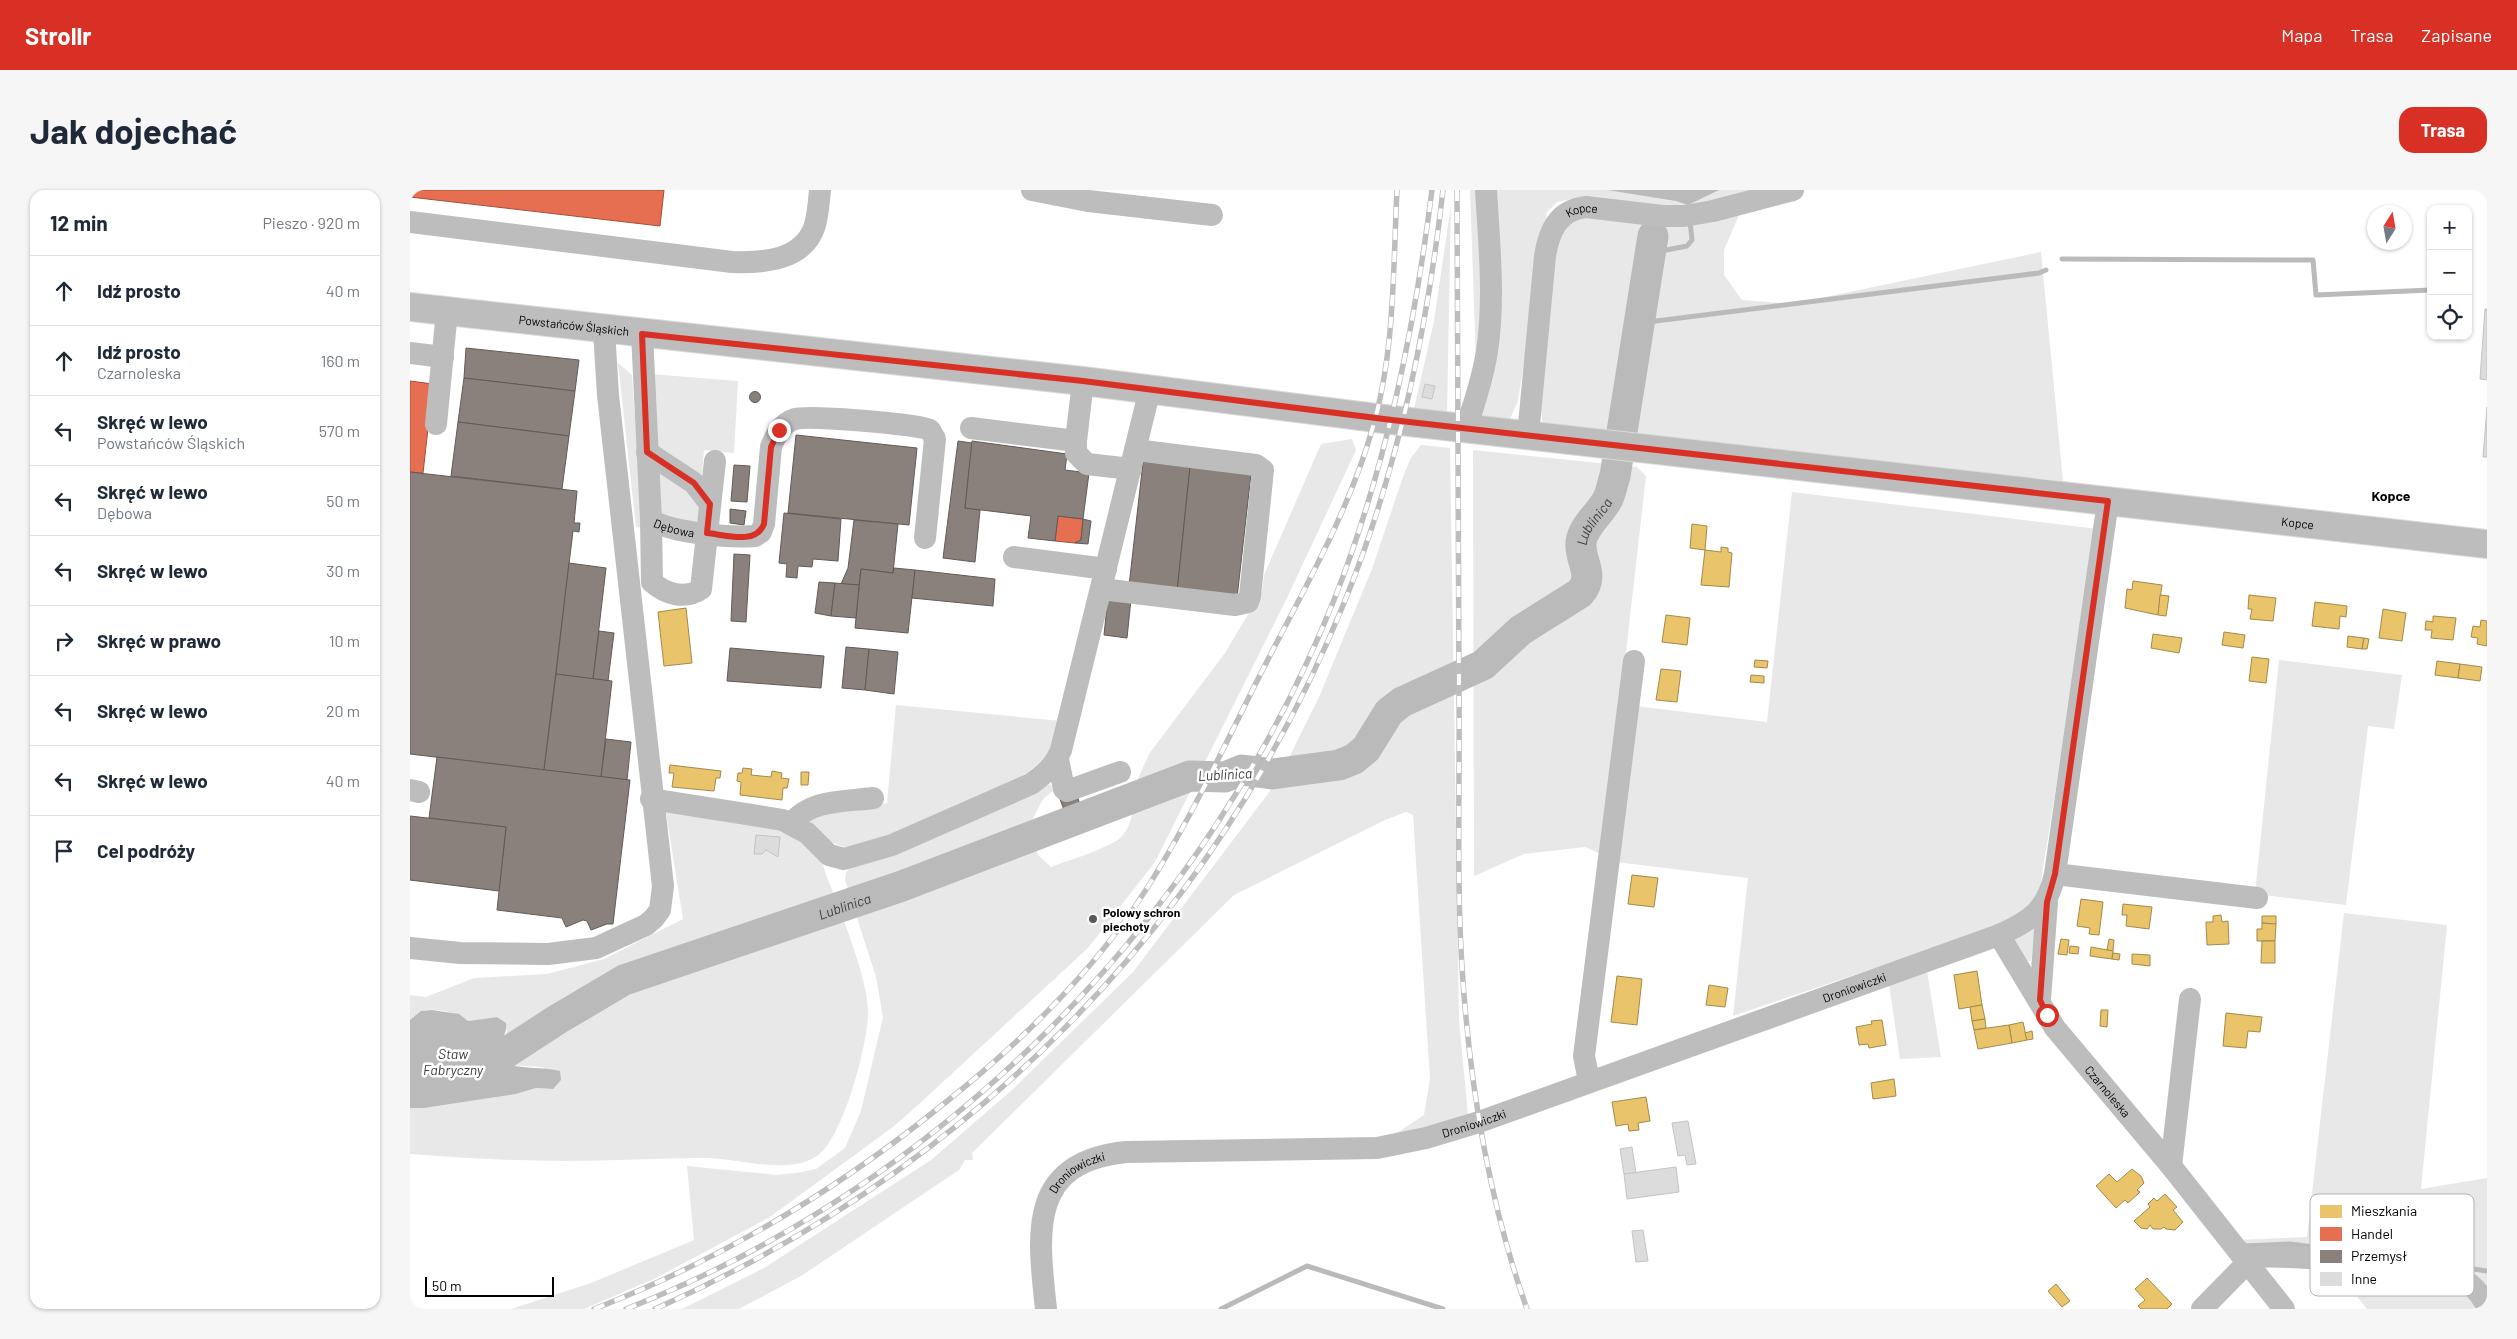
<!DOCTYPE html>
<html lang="pl">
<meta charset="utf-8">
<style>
body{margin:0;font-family:Barlow,sans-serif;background:#f6f6f7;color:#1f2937}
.controls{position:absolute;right:15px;top:15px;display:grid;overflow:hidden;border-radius:10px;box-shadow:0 1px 4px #0004}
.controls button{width:45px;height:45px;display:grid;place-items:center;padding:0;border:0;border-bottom:1px solid #e0e1e3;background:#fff;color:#1f2937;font:25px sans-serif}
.compass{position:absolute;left:1957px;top:15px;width:45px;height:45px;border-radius:50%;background:#fff;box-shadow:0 1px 4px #0004;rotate:11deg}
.scale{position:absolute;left:15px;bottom:12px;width:129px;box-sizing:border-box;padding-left:5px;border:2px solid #000;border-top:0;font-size:14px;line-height:18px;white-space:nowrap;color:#000;-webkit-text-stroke:4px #fff;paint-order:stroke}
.stop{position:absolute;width:15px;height:15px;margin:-11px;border:4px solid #d93025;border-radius:50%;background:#fff}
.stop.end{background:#d93025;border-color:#fff;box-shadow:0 1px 5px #0008}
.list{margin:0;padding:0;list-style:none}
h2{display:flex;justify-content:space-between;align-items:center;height:65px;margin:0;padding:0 20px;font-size:21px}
h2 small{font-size:16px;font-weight:400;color:#747a83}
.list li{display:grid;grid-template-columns:32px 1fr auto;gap:15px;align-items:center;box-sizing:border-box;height:70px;padding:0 20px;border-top:1px solid #e0e1e3}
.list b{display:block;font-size:19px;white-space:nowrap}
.list p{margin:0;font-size:16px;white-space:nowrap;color:#747a83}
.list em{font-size:16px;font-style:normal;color:#747a83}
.icon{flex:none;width:28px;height:28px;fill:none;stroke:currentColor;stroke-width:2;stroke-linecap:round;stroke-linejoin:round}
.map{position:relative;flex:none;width:2077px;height:1119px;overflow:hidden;border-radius:15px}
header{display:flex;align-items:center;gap:30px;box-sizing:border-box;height:70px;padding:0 25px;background:#d93025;color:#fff}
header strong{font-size:24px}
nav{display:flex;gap:28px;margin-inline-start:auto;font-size:18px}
.intro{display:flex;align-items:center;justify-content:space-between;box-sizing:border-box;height:120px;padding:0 30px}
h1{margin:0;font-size:35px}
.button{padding:12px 22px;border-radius:15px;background:#d93025;color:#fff;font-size:18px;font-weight:700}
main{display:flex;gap:30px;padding:0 30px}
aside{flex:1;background:#fff;border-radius:15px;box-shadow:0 1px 4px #0004}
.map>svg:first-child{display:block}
.green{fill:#e8e8e8}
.water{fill:#bababa}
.homes{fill:#e9c46a;stroke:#a3894a}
.shops{fill:#e76f51;stroke:#a24e39}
.industry{fill:#8a817c;stroke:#615a57}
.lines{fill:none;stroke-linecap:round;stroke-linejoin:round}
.stream{stroke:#bababa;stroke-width:5}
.river{stroke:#bababa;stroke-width:31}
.building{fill:#dcdcdc;stroke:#c4c4c4}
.major-casing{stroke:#dbdbdb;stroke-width:30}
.minor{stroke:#bdbdbd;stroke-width:22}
.major{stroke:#bdbdbd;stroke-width:28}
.rail-casing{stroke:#bdbdbd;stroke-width:5.5}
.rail{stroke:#fff;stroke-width:4;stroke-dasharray:11;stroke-linecap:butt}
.route{stroke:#d93025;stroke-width:6}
.poi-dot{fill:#595959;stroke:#fff;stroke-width:2}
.labels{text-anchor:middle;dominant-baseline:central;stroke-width:5;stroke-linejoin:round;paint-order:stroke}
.street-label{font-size:12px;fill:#000;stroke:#fff}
.poi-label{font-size:12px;font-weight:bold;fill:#000;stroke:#fff;text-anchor:start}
.neighbourhood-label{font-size:14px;font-weight:bold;fill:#000;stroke:#fff}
.water-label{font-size:14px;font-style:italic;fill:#3e3e3e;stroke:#fff}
.key{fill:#fff;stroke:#b2b2b2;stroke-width:1}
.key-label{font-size:14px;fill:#000}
</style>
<header>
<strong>Strollr</strong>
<nav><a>Mapa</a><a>Trasa</a><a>Zapisane</a></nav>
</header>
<div class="intro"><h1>Jak dojechać</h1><a class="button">Trasa</a></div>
<main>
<aside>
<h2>12 min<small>Pieszo · 920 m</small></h2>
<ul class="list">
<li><svg class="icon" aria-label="ahead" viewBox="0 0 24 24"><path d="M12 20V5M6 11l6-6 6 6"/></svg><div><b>Idź prosto</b></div><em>40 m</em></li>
<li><svg class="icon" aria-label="ahead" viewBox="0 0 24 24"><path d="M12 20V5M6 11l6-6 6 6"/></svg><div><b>Idź prosto</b><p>Czarnoleska</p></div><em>160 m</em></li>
<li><svg class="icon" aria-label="left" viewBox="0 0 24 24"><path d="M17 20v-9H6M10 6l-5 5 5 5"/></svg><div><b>Skręć w lewo</b><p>Powstańców Śląskich</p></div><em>570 m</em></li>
<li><svg class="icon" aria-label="left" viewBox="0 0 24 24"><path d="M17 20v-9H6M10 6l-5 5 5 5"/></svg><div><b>Skręć w lewo</b><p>Dębowa</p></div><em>50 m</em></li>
<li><svg class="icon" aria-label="left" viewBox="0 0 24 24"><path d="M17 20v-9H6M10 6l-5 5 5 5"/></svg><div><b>Skręć w lewo</b></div><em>30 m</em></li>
<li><svg class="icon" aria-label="right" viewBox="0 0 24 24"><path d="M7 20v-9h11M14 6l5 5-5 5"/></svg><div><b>Skręć w prawo</b></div><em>10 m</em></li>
<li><svg class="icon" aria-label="left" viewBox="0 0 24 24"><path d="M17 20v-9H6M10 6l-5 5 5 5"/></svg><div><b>Skręć w lewo</b></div><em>20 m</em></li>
<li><svg class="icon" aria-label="left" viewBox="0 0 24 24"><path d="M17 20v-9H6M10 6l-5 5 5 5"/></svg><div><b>Skręć w lewo</b></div><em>40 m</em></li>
<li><svg class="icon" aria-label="arrive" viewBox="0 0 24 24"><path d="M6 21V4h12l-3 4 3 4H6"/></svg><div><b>Cel podróży</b></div></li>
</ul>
</aside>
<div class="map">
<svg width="2077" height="1119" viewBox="0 0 2077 1119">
<rect width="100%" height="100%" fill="#fff"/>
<g class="green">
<path d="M1060,0H1338V3L1267,19L1167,8L1147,12L1137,22L1108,211L1099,231L1054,226L1066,169Z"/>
<path d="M1041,15L1037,224L1004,219L1024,131Z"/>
<path d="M1164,25H1329L1314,60V85L1332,110L1382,114L1631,62L1653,291L1133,234L1129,210L1144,51Z"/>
<path d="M208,173L222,185L233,338L226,337Z"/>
<path d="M241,184L328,191L324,263L294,260L288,334L251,326Z"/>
<path d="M942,249L946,260L877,408L745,672L678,758L508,915L483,937L360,1027L246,1088L174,1119H101L181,1093L284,1050L277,976L366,985L386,983L406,979L435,958L451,921L473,827L466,787L435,690L436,683L441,676L641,594L643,601L633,609L618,638L628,665L641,677C662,669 687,662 706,651C720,643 727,616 722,602L739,564L815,463L852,401L854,385L911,254Z"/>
<path d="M1011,255L1040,258L1049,831L1058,924L1031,934L984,945L1014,925L1020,889L1003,625L996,622L975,630L824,705L562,963L563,970H555L549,980L391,1086L329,1119H272L354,1078L521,970L602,900L723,782L867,592L909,507L962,379L994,284L1001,268Z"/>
<path d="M1063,260L1227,277L1236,286L1193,665L1175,657L1114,664L1064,686Z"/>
<path d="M1382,302L1688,339L1629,703L1616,719L1592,735L1323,826L1338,688L1206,672L1225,516L1357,532Z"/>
<path d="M1869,470L1992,485L1984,539L1958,536L1936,715L1845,704Z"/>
<path d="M486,515L651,531L640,561L629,573L602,595L444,659C424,655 403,648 399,626L411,618L477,613Z"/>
<path d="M255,616C304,625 371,625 407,663C413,670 415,684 419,692C432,726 459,791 458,825C457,856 433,949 407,966C378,986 325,967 292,968C247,968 202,971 157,971C105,971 52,968 0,964V918H14L106,904L126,898L143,899L133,877L94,875L85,870V860L97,841L87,827L58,831C48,823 26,817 13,821C8,823 4,828 0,830V805L16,807L64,788L137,784L194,769L273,729Z"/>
<path d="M1934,723L2037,735L2011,999L2077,988V1119H1957L1925,1078L1845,1071L1828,1050L1897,1047Z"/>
<path d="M1626,736L1621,771H1615L1602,749Z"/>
<path d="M1517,781L1531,867L1490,869L1479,794Z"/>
</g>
<g class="water">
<path d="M1197,0H1309L1278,15L1266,11Z"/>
<path d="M22,820L49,824L58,831L87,827L96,833C98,847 85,855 85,870C104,880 129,876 150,881L151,890L143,899L126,898L106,904L14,918H0V830L11,821Z"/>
</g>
<g class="homes">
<path d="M1282,334L1297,336L1295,360L1280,358Z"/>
<path d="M1311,357L1318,358V362L1322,363L1319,397L1291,395L1295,360L1311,362Z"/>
<path d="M1723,391L1752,395L1748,425L1715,418L1717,399L1722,400Z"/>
<path d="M1750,405L1759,406L1756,426L1748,425Z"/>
<path d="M1839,405L1866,408L1863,431L1840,429L1842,419H1838Z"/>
<path d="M1905,412L1937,416L1936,427L1930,426L1929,439L1902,436Z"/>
<path d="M276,418L282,473L254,476L248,422Z"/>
<path d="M1973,419L1996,423L1992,451L1969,448Z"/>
<path d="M1256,425L1280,428L1277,455L1252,452Z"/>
<path d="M2023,426L2046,428L2043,450L2021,448L2022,440H2015L2016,431L2023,432Z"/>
<path d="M2071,430L2077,431V456L2067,454L2068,448L2061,447L2063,436L2070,437Z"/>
<path d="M1814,442L1835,445L1833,458L1812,455Z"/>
<path d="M1743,444L1772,448L1769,463L1741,458Z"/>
<path d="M1938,446L1954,448L1952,459L1937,457Z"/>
<path d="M1954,448L1959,449L1957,459H1952Z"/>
<path d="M1842,467L1859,469L1856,493L1839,491Z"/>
<path d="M1345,470L1358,471L1357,478L1344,477Z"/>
<path d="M2027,471L2050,474L2048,488L2025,485Z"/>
<path d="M2050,474L2072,477L2070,491L2048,488Z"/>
<path d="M1251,479L1271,481L1267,512L1246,510Z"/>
<path d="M1341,485L1354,486V493L1340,492Z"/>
<path d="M260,575L311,581L310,588H306L304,601L262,597L264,583H259Z"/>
<path d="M333,578L342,579L341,585L361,587L362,581L372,583L371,588L379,589L377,598H373L372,610L330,605L331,592L327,591L328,583H332Z"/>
<path d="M391,582H399L398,595H391Z"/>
<path d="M1222,685L1248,688L1244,717L1218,714Z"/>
<path d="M1671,709L1693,712L1689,745L1679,744L1680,738L1667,736Z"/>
<path d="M1713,714L1742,717L1739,739L1716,736L1717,725H1712Z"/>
<path d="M1811,725L1812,732L1818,731L1819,754L1797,755L1796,732H1803V726Z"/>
<path d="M1852,726H1866V734L1852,733Z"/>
<path d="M1852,733L1866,734L1865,751H1847V739H1852Z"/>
<path d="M1651,749L1659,750L1657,765L1648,764Z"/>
<path d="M1699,749L1704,750L1703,761L1697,760Z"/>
<path d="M1852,751H1865V773H1851Z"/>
<path d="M1660,756L1669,757L1668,764L1659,763Z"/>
<path d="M1681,757L1703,761L1702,769L1680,766Z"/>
<path d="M1703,763L1710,764L1709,770L1702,769Z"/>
<path d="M1722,764L1740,765V776L1722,774Z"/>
<path d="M1567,781L1572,815L1549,819L1544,785Z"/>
<path d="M1207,786L1232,789L1227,835L1201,832Z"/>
<path d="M1299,795L1318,798L1315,817L1296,815Z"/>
<path d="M1572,815L1575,829L1562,831L1560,817Z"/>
<path d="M1691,820H1698L1697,837L1690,836Z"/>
<path d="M1816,823L1852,827L1850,842L1838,841L1836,858L1813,856Z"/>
<path d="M1575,829L1576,838L1564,840L1562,831Z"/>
<path d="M1472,830L1476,855L1459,858L1458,854L1449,855L1446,837L1462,834L1461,831Z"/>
<path d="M1613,832L1617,850L1602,853L1599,835Z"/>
<path d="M1599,835L1602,853L1568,859L1564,840Z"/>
<path d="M1622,841L1623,849L1617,850L1615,843Z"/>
<path d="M1484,889L1486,906L1463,909L1461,893Z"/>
<path d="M1236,907L1240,931L1228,933L1229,940L1219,941L1218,934L1206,936L1202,912Z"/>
<path d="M1722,979L1731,986L1734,993L1727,1000L1730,1002L1718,1013L1715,1010L1706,1018L1686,996L1699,984L1707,992Z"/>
<path d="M1755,1004L1767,1017L1763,1020L1773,1032L1765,1040L1756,1039L1754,1037L1751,1039H1743L1740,1035L1737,1039L1731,1038L1724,1031L1740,1017L1738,1014L1744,1008L1747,1011Z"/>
<path d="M1737,1088L1762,1114L1757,1119H1731L1728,1116L1735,1110L1725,1099Z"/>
<path d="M1646,1094L1660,1111L1652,1117L1638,1101Z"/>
</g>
<g class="shops">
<path d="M0,0H254L250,36L0,7Z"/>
<path d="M0,191L23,194L13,283L0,282Z"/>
<path d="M648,326L673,329L671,350L665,353L645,351Z"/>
</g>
<g class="industry">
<path d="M56,158L169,170L165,201L54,188Z"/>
<path d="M54,188L165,201L159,246L48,232Z"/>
<circle cx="345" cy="207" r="5.5"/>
<path d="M48,232L159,246L152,299L41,286Z"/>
<path d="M386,245L507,258L499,335L378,323Z"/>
<path d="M548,251L562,253L555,318L570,320L565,372L533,368Z"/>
<path d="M562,251L657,264L655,280L679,283L673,329L648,326L645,351L618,348L621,326L555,318Z"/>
<path d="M733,272L780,277L767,402L719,396Z"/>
<path d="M324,275L340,276L337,312L321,311Z"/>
<path d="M780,277L841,284L827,408L767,402Z"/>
<path d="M0,282L167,301L164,333H170L169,342L163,341L134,580L0,564Z"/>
<path d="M320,319L336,321L334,335L320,333Z"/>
<path d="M374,323L431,329L428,371L403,369L402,377L388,376L387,388L376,387L377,374L369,373Z"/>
<path d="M673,329L681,331L678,354L665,353L671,350Z"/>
<path d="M444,330L488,334L483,383L451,379L449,395L431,394L438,378Z"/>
<path d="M324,364L340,365L336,432L321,431Z"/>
<path d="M159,373L196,378L183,489L146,484Z"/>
<path d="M484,378L505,380L498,443L445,438L451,379L483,383Z"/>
<path d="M505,380L585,389L583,416L502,408Z"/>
<path d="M409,392L425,393L421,426L405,423Z"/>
<path d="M425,393L449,395L446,428L421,426Z"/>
<path d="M698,406L721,409L717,448L694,445Z"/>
<path d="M189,441L204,443L198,491L183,489Z"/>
<path d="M436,457L459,459L455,500L432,498Z"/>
<path d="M320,458L414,466L411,498L317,491Z"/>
<path d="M459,459L488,462L484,504L455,500Z"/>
<path d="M146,484L202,491L191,587L134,580Z"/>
<path d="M196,549L221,552L217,590L191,587Z"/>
<path d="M27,567L220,590L203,734H197L181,740L177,731L173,730L156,737L152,728L87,720L96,637L19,628Z"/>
<path d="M666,603L671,617L655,623L650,609Z"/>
<path d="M0,626L96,637L89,701L0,690Z"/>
</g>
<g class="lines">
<g class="stream">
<path d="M1241,63L1277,56L1282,50L1280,31"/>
<path d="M1652,69L1903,70L1906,105L2021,100"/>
<path d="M1230,133L1629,83L1636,80"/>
<path d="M1835,1056L1880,1054L1903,1057"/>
<path d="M2050,1077L2077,1081"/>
<path d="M811,1119L897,1076L1033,1119"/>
</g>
<path class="river" id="s1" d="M0,876L28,878L85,870L148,829L214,790L492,696L780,586L815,587L832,580L862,584L929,575L944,569L956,559L979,522L992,512L1073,475L1111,440L1170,403C1186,385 1169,371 1171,352C1173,337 1189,324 1196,312C1201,305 1202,294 1205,286L1243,46"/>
</g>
<g class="building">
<path d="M2075,119H2077V190L2070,189Z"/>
<path d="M1015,194L1025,196L1022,209L1012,207Z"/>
<path d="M2077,217V267H2073Z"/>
<path d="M346,645L370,647L368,667L356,660L352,664H344Z"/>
<path d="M1278,931L1286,974L1277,975L1275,965L1268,966L1262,933Z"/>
<path d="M1222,957L1226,983L1214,984L1210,959Z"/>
<path d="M1266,977L1269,1002L1217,1009L1214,984Z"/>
<path d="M1233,1040L1238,1071L1226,1072L1222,1041Z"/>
</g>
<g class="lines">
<g class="major-casing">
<g id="major">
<path id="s6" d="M0,117L673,191L982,230L2077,354"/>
</g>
</g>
<g class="minor">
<path d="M622,0L678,11L802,25"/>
<path d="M0,32L322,72C353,73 394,71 405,35C408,24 409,11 410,0"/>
<path id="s2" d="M232,144L241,330C263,343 319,348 345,346L351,342L354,334L361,257C366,244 372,233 385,229C399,225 508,234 520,240L525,249L515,348"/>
<path d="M0,163L33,167"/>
<path d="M26,234L37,121"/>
<path d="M561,238L666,251L673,191"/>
<path d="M1056,238C1065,212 1073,187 1077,161C1085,108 1079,53 1076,0"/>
<path id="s3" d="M1118,245L1135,66C1139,41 1148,20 1176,17L1252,26H1274L1303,21L1383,0"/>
<path d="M666,251V263L677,274L721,279"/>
<path d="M237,262L284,293L300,314"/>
<path d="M241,330L242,392C255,404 275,410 291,399L305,271"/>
<path d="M604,367L696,379"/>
<path d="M691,399L825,415L838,412L840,406L853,280L846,275L725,260"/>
<path d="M648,569L654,599L657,601L710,582"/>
<path d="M0,600L9,602"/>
<path d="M241,609L373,630L397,643L419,665L434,669L482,655L621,594C635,584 645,575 651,560L740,199"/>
<path d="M382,633C401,609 434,612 463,608"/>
<path d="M1645,684L1847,708"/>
<path id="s4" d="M1589,745L1645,838L1761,976L1874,1119"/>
<path d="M0,758L50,763L138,764L186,758L236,735L244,728L250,720L253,696L198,205L194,140"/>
<path d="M1630,810L1637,712"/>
<path d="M1179,891L1174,866L1224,471"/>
<path d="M1761,976L1780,809"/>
<path id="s5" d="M636,1119C628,1044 617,972 716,962L967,958L1016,948L1069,932L1589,745C1621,731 1637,720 1645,684L1698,311"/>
<path d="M1792,1119L1841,1069C1858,1060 2025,1079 2048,1087C2062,1093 2070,1103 2077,1116"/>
</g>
<use href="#major" class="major"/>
<g class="rail-casing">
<g id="rail">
<path d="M1047,0C1048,168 1048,336 1049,504C1050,600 1046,696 1053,792C1061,902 1080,1015 1117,1119"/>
<path d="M184,1119C313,1069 429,999 536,912C606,856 673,792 724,718C772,647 808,569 846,493C887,411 937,328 962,240C985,163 983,80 987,0"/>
<path d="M216,1119C535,994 797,727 924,410C976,278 1004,141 1022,0"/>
<path d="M245,1119C561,978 803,735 934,413C988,281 1017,141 1033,0"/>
</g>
</g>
<use href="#rail" class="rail"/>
</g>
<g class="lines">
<path class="route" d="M369,240L361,257L354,334C346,355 316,345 297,343L300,314L284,293L237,262L232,144L673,191L982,230L1698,311L1645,684L1637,712L1630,810L1637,825"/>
</g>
<circle class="poi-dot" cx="683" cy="729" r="5"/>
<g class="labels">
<g class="street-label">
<text stroke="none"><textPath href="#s3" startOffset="245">Kopce</textPath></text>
<text stroke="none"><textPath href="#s6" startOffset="165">Powstańców Śląskich</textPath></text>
<text stroke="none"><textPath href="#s6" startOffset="1900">Kopce</textPath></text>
<text stroke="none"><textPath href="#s2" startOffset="211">Dębowa</textPath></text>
<text stroke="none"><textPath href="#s5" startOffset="962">Droniowiczki</textPath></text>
<text stroke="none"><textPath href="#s4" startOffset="191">Czarnoleska</textPath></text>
<text stroke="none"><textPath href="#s5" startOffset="558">Droniowiczki</textPath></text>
<text stroke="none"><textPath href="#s5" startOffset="152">Droniowiczki</textPath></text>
</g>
<g class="poi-label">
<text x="693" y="722">Polowy schron<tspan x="693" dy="14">piechoty</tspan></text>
</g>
<g class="neighbourhood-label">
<text x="1981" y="305">Kopce</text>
</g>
<g class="water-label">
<text stroke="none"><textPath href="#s1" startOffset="1370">Lublinica</textPath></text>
<text transform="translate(815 584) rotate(-3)">Lublinica</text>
<text stroke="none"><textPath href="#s1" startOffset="470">Lublinica</textPath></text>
<text x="43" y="863">Staw<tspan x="43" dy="16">Fabryczny</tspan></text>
</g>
</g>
<rect x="1900" y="1004" width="164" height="102" rx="8" class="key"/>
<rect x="1910" y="1015" width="22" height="13" fill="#e9c46a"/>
<rect x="1910" y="1037" width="22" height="14" fill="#e76f51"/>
<rect x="1910" y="1060" width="22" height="13" fill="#8a817c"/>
<rect x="1910" y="1082" width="22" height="14" fill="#dcdcdc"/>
<g class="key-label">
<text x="1941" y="1026">Mieszkania</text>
<text x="1941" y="1049">Handel</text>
<text x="1941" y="1071">Przemysł</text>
<text x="1941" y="1094">Inne</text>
</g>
</svg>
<div class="controls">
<button>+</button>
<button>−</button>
<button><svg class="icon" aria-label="locate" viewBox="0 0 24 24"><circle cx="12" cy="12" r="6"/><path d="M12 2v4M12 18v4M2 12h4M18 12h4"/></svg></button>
</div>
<svg class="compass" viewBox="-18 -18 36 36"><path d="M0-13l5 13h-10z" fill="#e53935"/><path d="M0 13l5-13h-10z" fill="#747a83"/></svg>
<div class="scale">50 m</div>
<div class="stop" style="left:1637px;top:825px"></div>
<div class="stop end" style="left:369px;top:240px"></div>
</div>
</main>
